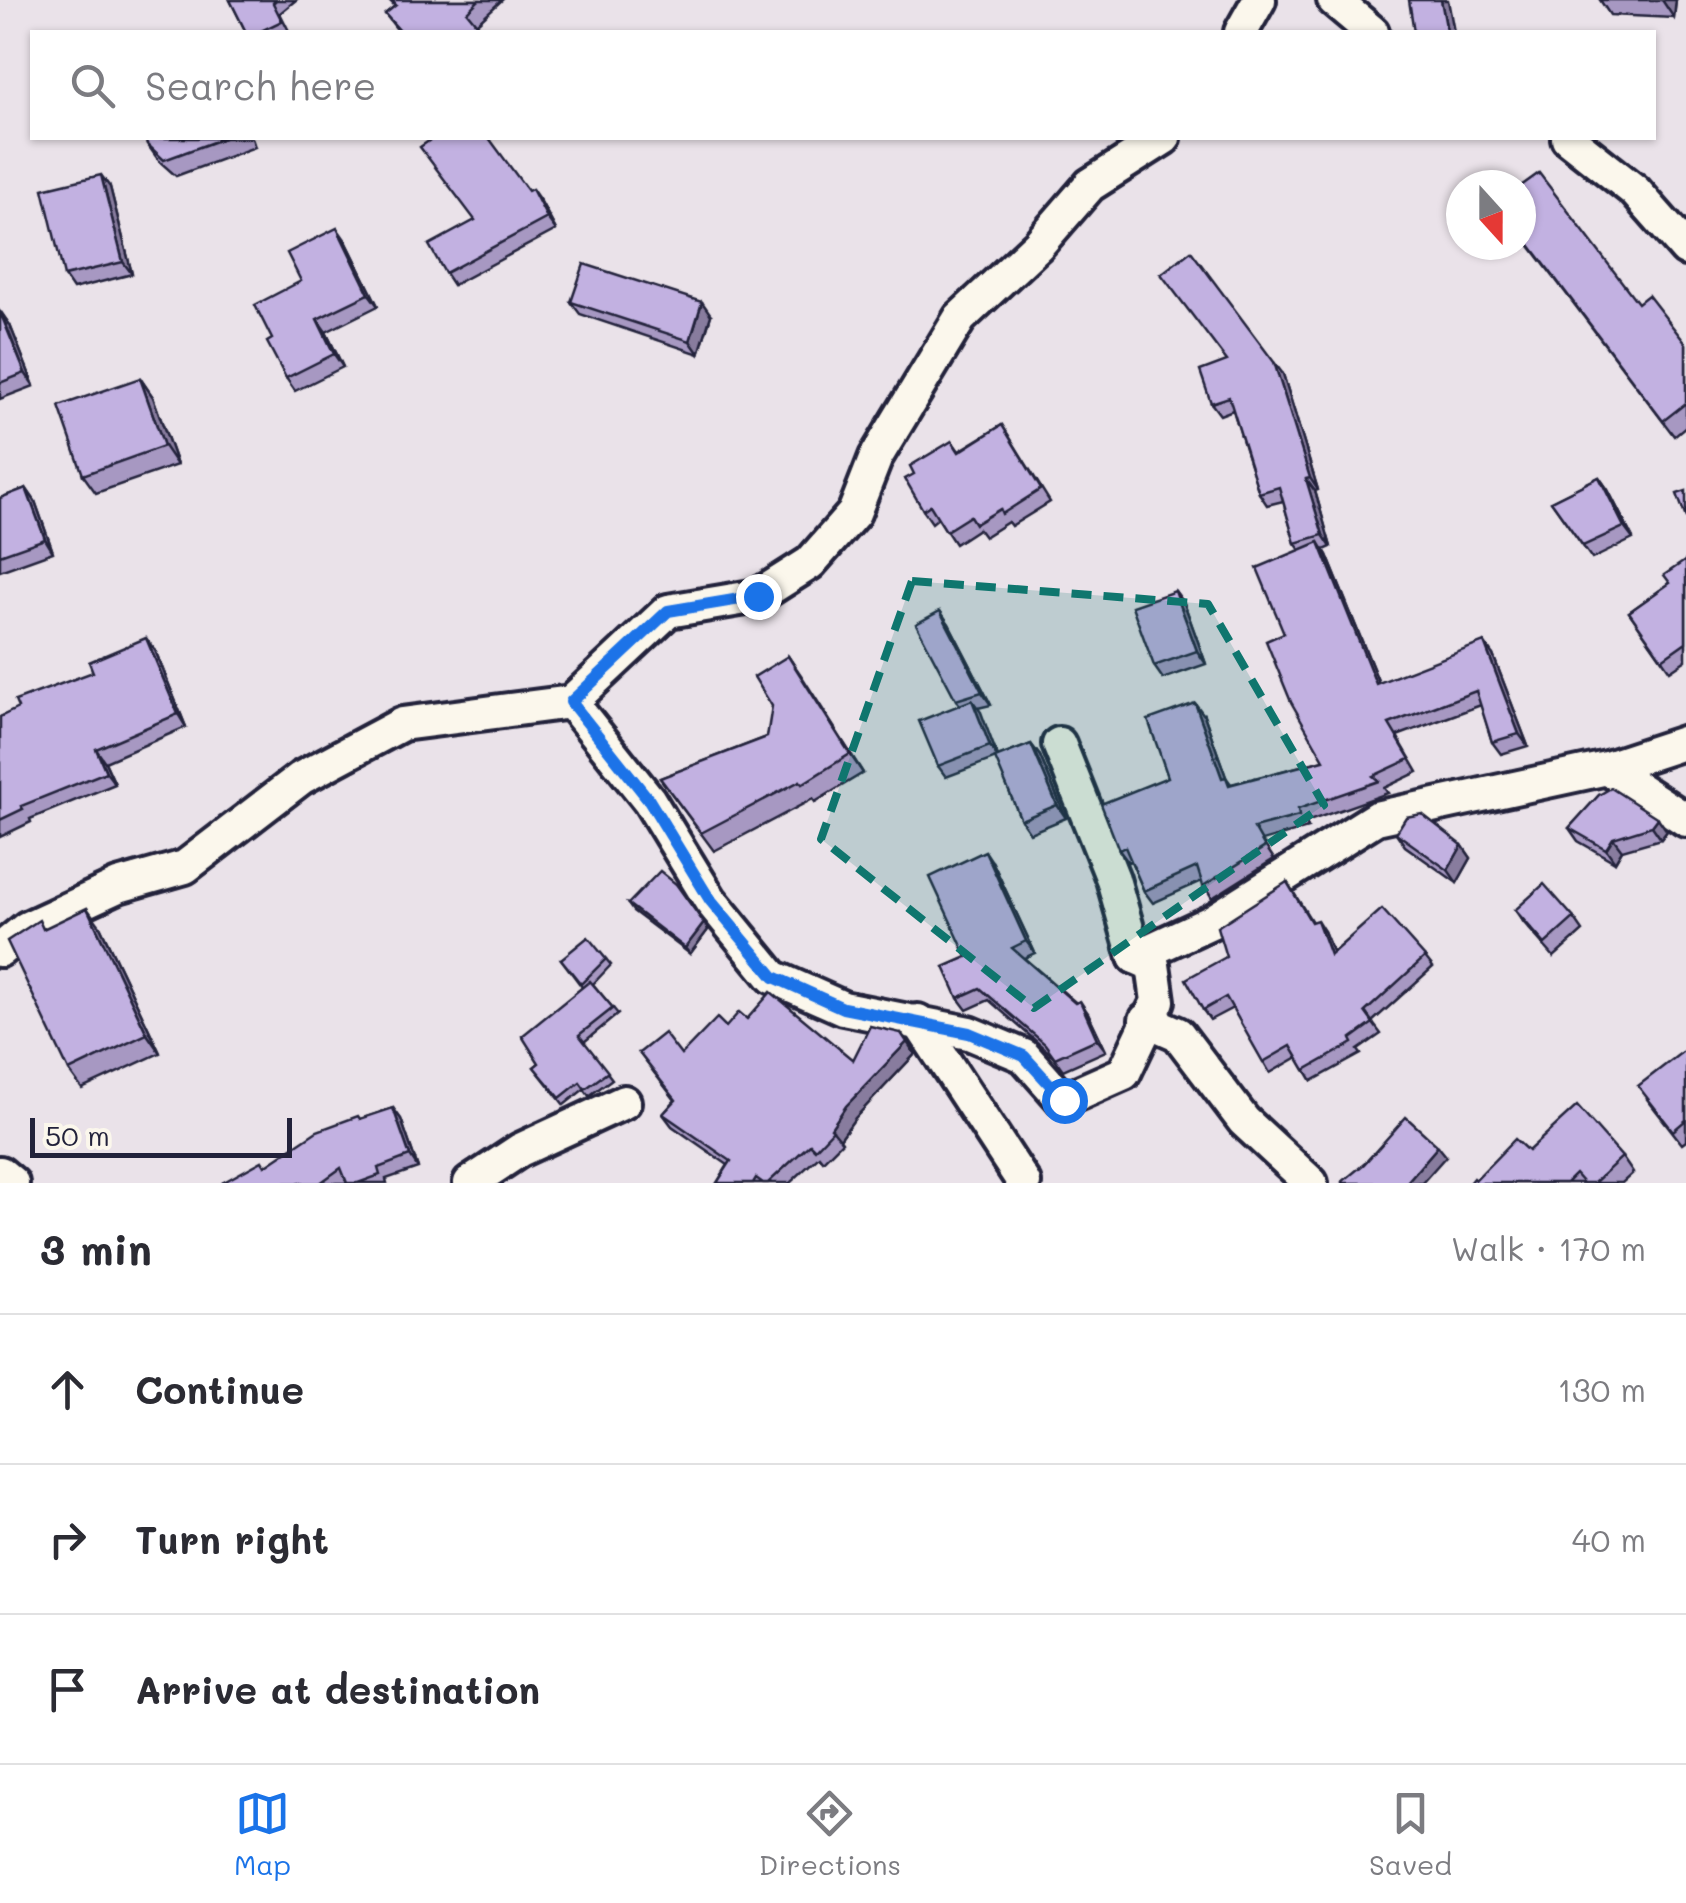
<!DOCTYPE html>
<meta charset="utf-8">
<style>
body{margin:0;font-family:Mali,sans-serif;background:#f2f2f3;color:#2b2b33}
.compass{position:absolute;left:1446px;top:170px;width:90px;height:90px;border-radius:50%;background:#fff;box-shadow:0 2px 8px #0004;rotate:159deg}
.scale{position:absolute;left:30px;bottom:25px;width:262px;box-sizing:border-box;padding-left:10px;border:5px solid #22223b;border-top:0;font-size:28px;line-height:35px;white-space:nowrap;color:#22223b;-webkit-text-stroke:8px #fbf7ec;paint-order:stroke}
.stop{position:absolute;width:30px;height:30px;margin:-22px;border:8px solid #1a73e8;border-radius:50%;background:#fff}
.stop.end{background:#1a73e8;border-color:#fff;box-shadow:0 2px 10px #0008}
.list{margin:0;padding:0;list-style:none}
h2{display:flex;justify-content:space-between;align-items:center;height:130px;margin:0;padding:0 40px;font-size:42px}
h2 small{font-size:32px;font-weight:400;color:#7c7c81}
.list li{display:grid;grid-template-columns:65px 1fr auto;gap:30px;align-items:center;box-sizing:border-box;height:150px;padding:0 40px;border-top:2px solid #e1e1e2}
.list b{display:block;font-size:38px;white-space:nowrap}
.list em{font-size:32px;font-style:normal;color:#7c7c81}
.icon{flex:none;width:55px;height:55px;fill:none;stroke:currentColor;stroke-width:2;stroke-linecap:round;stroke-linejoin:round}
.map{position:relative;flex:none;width:1686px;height:1183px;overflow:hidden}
.search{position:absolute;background:#fff;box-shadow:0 2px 8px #0004;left:30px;right:30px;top:30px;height:110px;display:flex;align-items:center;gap:25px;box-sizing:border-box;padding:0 35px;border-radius:0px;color:#7c7c81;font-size:38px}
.sheet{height:580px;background:#fff}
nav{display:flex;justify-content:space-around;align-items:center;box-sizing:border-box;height:140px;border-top:2px solid #e1e1e2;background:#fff;font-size:28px;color:#7c7c81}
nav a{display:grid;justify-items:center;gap:5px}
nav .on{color:#1a73e8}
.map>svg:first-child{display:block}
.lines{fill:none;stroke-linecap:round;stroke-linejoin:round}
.minor-casing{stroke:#22223b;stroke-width:40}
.minor{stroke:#fbf7ec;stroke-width:32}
.wall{fill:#a798c2;stroke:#22223b;stroke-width:2.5}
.shaded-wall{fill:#887c9e;stroke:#22223b;stroke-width:2.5}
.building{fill:#c2b1e1;stroke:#22223b;stroke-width:2.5}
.route{stroke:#1a73e8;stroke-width:12}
.marked{fill:#0f766e;fill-opacity:0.2;stroke:#0f766e;stroke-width:8;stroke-dasharray:20 12;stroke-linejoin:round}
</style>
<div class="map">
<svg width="1686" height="1183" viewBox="0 0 1686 1183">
<rect width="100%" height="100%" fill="#eae2e9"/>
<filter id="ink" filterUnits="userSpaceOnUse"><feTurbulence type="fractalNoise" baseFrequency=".01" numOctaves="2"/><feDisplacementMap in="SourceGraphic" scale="20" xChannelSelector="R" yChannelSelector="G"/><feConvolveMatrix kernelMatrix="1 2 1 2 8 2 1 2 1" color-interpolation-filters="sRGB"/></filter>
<g filter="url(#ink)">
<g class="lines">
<g class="minor-casing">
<g id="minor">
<path d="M1334,0L1372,32"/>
<path d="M1241,32L1259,0"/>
<path d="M1568,138L1635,191L1686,249"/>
<path d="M571,702L649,800L710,900L773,977L843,1008L969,1033L1024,1056L1063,1100L1124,1073L1158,1001L1153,965L1135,957L1113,879L1059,744"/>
<path d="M1607,768L1686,820"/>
<path d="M0,950L27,928L118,886L185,867L301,778L402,724L571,702L668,611L758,596L810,563L854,513L876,457L960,318L1038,245L1090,185L1164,138"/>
<path d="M1135,957L1211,922L1376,818L1607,768L1686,742"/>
<path d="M1146,1020L1178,1034L1244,1121L1311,1183"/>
<path d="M918,1021L1024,1183"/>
<path d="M0,1173L12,1183"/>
<path d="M470,1183L520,1150L624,1102"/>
</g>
</g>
<use href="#minor" class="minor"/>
</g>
<g class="wall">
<path d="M230,0H296L280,13L289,31L246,32Z"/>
<path d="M389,0H502L477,23L483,32H399L385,14L395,6Z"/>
<path d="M1600,0H1676L1674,18L1610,15Z"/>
<path d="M145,138H252L255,147L176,176L159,161L147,144Z"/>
<path d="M110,187L132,274L73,289L64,276Z"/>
<path d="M528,191L541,202L556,230L453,285L445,273Z"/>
<path d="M1521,234L1638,303L1686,344V426L1674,436Z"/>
<path d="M346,241L378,306L326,332L343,367L295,391L286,378L301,281Z"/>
<path d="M571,302L711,315L699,354L580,314Z"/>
<path d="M0,312L10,325L34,386L0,399Z"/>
<path d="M1283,374L1318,490L1315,491L1331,547L1324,550L1327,555L1379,683L1493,655L1528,746L1501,754L1492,742L1481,705L1397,736L1418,772L1384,788L1388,793L1306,822L1308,828L1262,841L1274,859L1212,898L1202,881L1153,903L1144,891L1131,861L1128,862L1119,850L1168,777L1204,715L1226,777L1231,784L1324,760L1284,633L1300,550L1295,543L1283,501L1267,505L1259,493L1233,410L1220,415L1211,403Z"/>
<path d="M140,378L153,397L177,465L96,493L83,475Z"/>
<path d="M1002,425L1050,502L1011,526L1008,522L984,537L978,529L955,544L938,518L932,523L923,510L914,474L952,441L959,451Z"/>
<path d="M1599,477L1608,490L1633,539L1592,559L1551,501Z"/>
<path d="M26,488L35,501L53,552L0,571V498Z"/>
<path d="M1686,560V660L1670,671L1629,612L1670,583Z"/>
<path d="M1175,591L1184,603L1206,664L1163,679L1154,666Z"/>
<path d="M940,611L949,624L991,705L978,708L998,757L1031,744L1040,756L1066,818L1030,833L1021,820L996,758L946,777L938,766L960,705L956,700Z"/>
<path d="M155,650L186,727L105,762L115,784L30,819L31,822L0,837V717Z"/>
<path d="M788,656L863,773L815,802L813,799L714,851L660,778L767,737Z"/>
<path d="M1599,795L1667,831L1661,839L1622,850L1615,862L1578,841L1569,828Z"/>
<path d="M1396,833L1462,845L1471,858L1457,883L1405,846Z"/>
<path d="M993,863L1035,953L1024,958L1088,1013L1106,1051L1063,1070L1053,1056L989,1000L967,1010L958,998L967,957Z"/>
<path d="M1287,882L1312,922L1324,931L1333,953L1425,957L1433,967L1372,1022L1381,1034L1358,1050L1361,1054L1312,1081L1298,1057L1270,1073L1233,1008L1210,1020L1203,1010L1226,957Z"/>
<path d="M628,904L708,930L690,954L633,911Z"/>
<path d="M1515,910L1574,918L1583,931L1554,957L1524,923Z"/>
<path d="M100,926L160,1053L82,1089L69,1071L45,928Z"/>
<path d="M561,959H606L611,965L593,984L618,1014L584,1042L612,1079L589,1096L584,1089L564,1105L534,1067L539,1063L582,987Z"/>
<path d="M747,1019L853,1060L901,1033L915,1054L855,1118L840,1139L842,1142L823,1161L819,1156L790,1183H717L728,1165L672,1126L663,1114L675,1100L639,1053L681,1055L726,1027Z"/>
<path d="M1686,1049V1141L1682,1144L1647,1099Z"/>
<path d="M393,1108L401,1119L418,1168L386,1179L387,1183H222L265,1166L361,1119Z"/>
<path d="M1528,1151L1622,1157L1633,1173L1622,1183H1469Z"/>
</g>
<g class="shaded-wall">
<path d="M1441,0H1448L1454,32H1447Z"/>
<path d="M1662,0H1676L1674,18Z"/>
<path d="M101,175L110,187L132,274L123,262Z"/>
<path d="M532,189L541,202L556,230L547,218Z"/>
<path d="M337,228L346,241L378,306L369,294Z"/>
<path d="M702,302L711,315L699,354L690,341Z"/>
<path d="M1,312L10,325L34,386L25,373Z"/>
<path d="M317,319L326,332L343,367L334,354Z"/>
<path d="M1274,362L1283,374L1318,490L1310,478Z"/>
<path d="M140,378L153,397L177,465L164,446Z"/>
<path d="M1599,477L1608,490L1633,539L1624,527Z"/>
<path d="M1306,479L1315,491L1331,547L1323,535Z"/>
<path d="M26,488L35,501L53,552L45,539Z"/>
<path d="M1319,542L1327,555L1384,696L1376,684Z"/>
<path d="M1175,591L1184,603L1206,664L1197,651Z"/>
<path d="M940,611L949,624L991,705L982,692Z"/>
<path d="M146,638L155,650L186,727L178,714Z"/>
<path d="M1484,642L1493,655L1528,746L1519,734Z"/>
<path d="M788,656L801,675L863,773L850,754Z"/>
<path d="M972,700L981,712L998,758L990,746Z"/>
<path d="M1195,703L1204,715L1231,791L1222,778Z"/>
<path d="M1031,744L1040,756L1066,818L1057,805Z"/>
<path d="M96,749L105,762L115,784L106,772Z"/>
<path d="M1658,818L1667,831L1661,839L1652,826Z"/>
<path d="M1613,838L1622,850L1615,862L1606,849Z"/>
<path d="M1462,845L1471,858L1457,883L1448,870Z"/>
<path d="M985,851L993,863L1035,953L1026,941Z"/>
<path d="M87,908L100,926L160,1053L147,1034Z"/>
<path d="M1317,920L1324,931L1338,966L1330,955Z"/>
<path d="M704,923L708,930L690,954L685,948Z"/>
<path d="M1080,1001L1088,1013L1106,1051L1097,1039Z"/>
<path d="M907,1042L915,1054L855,1118L840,1139L831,1128L846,1106Z"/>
<path d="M393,1108L401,1119L418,1168L410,1156Z"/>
<path d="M1438,1146L1446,1156L1422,1183H1406Z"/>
</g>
<g class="building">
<path d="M230,0H276L273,3L282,21L259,32H246Z"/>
<path d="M392,0H479L467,12L480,28L475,32H401L385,14L396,5Z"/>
<path d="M1409,0H1441L1447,32H1414Z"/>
<path d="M145,138H224L164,160L147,144Z"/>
<path d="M433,138H489L528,191L532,189L547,218L445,273L429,245L475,220L420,147Z"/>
<path d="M1539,173L1638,303L1648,295L1686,344V403L1663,421L1521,233V186Z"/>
<path d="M101,175L123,262L64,276L43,189Z"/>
<path d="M337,228L369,294L317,319L334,354L286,378L267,342L272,339L255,305L301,281L287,253Z"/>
<path d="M1191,251L1274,362L1310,478L1306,479L1323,535L1295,543L1279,487L1259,493L1229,397L1211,403L1200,371L1227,361L1161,274Z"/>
<path d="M584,264L702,302L690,341L571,302Z"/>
<path d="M0,312L25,373L0,383Z"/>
<path d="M140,378L164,446L83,475L59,406Z"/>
<path d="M1002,425L1041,489L1002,514L1000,509L975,524L970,516L946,531L930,505L923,510L905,479L914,474L910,466L952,441L959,452Z"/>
<path d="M1599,477L1624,527L1583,546L1551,501Z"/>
<path d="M26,488L45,539L0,555V498Z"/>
<path d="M1686,491V518L1677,494Z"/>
<path d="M1319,542L1376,684L1484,642L1519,734L1492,742L1476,691L1389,724L1410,759L1373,776L1379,781L1298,809L1299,816L1254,828L1265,847L1203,886L1197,867L1144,891L1125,847L1119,850L1101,804L1168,777L1148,720L1195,703L1222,778L1226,777L1229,785L1324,760L1291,702L1266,641L1284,633L1257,568Z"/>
<path d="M1686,560V642L1662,659L1629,612L1670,583L1664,575Z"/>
<path d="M1175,591L1197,651L1154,666L1132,606Z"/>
<path d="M940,611L982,692L956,700L916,624Z"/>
<path d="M146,638L178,714L96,749L106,772L21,806L23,809L0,820V717L18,708L15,701L93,672L89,662Z"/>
<path d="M788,656L850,754L802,784L800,781L701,833L660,778L767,737L772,706L754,677Z"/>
<path d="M972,700L990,746L938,766L919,721Z"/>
<path d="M1031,744L1057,805L1021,820L995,758Z"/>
<path d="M1611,788L1658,818L1652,826L1613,838L1606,849L1569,828L1599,795Z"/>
<path d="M1422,814L1462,845L1448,870L1396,833L1406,817Z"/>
<path d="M985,851L1026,941L1012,948L1075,1003L1080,1001L1097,1039L1055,1058L1045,1044L980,988L958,998L944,967L967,957L930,877Z"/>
<path d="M660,871L676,884L704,923L685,948L628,904Z"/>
<path d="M1287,882L1311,922L1317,920L1330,955L1382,909L1425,957L1365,1012L1373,1023L1351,1039L1353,1043L1305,1070L1291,1046L1263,1062L1226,997L1203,1010L1186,979L1226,957L1217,927Z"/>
<path d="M1544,884L1574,918L1545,944L1515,910Z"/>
<path d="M87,908L147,1034L69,1071L7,941L39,920L43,929Z"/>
<path d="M588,937L606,959L581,984L561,959Z"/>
<path d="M590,981L613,1008L579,1035L608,1072L585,1089L580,1082L560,1098L534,1067L539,1063L522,1036Z"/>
<path d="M771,992L853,1060L870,1026L901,1033L907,1042L846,1106L831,1128L833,1130L815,1149L810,1144L768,1183H763L756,1178L753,1183H717L731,1161L663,1114L676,1100L639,1053L664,1033L681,1055L717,1018L726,1027L739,1012L747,1019Z"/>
<path d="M1686,1049V1120L1673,1131L1638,1086Z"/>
<path d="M1577,1106L1622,1157L1594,1183H1583L1575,1174L1566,1183H1469L1473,1178L1475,1180L1515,1139L1528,1151Z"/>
<path d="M393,1108L410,1156L378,1168L380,1175L358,1183H347L341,1168L320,1183H222L262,1161L265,1166L317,1131L358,1116L360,1119Z"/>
<path d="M1406,1117L1438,1146L1406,1183H1343L1342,1182L1364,1164Z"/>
</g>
</g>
<g class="lines" filter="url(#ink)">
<path class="route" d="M758,596L668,611L571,702L649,800L710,900L774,977L843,1008L969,1033L1024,1056L1064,1100"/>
</g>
<path class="marked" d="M912,581L1208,604L1324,805L1034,1008L821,839Z"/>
</svg>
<svg class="compass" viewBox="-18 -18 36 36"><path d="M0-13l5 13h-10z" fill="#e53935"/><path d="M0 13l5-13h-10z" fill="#7c7c81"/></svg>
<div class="scale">50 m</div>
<div class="stop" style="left:1064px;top:1100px"></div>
<div class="stop end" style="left:758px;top:596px"></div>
<div class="search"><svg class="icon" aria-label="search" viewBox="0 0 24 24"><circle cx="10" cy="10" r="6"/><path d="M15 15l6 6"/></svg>Search here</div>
</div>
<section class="sheet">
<h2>3 min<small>Walk · 170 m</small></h2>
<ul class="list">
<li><svg class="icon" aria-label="ahead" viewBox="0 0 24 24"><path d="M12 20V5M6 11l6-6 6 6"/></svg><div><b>Continue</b></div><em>130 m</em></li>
<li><svg class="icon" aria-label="right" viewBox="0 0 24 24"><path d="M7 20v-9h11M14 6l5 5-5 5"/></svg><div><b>Turn right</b></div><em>40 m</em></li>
<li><svg class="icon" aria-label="arrive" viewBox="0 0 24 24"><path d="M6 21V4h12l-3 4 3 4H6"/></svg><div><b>Arrive at destination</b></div></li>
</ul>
</section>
<nav>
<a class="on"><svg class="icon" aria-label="map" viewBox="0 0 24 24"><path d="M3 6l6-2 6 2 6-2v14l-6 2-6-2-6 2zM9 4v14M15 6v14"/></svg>Map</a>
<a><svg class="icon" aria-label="directions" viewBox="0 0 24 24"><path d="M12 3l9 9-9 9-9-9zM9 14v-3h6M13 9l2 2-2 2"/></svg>Directions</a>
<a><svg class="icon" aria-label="saved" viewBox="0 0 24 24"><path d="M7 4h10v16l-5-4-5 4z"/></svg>Saved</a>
</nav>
